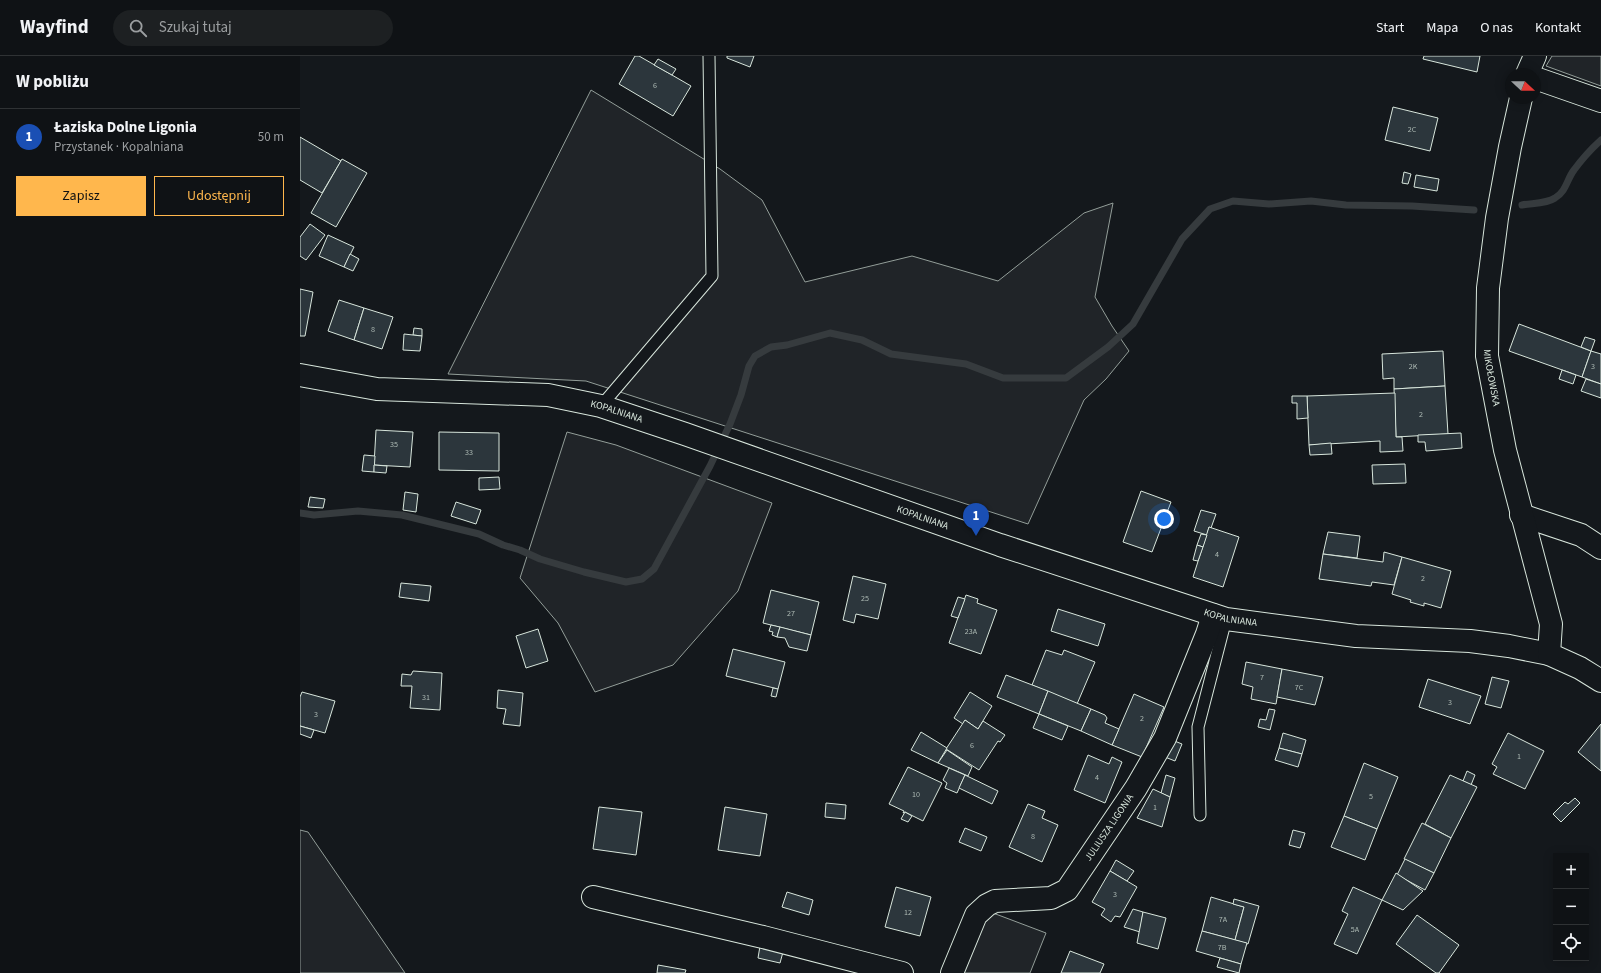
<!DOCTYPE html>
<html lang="pl">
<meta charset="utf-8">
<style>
body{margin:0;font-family:"Source Sans 3",sans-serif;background:#1d2022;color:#f1f3f6}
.controls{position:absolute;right:12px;bottom:12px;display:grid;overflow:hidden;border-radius:0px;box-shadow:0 2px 10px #0003}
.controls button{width:36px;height:36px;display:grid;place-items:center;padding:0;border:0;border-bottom:1px solid #2f3234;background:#0f1215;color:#f1f3f6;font:20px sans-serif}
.compass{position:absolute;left:1205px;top:12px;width:36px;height:36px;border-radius:50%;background:#0f1215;box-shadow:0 2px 10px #0003;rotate:112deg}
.you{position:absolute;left:864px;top:463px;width:14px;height:14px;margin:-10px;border:3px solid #fff;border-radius:50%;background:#1a73e8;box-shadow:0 0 0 6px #1a73e833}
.badge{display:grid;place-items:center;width:26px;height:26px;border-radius:50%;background:#ffb74d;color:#fff;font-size:13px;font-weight:700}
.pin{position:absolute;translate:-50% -33px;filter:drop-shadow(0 1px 2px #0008)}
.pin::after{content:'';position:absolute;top:21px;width:14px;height:12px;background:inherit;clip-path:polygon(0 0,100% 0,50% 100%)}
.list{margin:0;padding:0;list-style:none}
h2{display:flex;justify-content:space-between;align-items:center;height:52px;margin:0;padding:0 16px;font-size:17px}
h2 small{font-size:13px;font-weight:400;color:#9b9ea0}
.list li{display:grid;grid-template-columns:26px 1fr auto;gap:12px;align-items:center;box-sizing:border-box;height:56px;padding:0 16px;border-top:1px solid #2f3234}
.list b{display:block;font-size:15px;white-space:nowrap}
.list p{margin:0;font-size:13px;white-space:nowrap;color:#9b9ea0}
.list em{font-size:13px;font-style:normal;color:#9b9ea0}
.actions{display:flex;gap:8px;padding:12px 16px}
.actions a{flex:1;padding:9px 0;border:1px solid #ffb74d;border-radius:0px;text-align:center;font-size:14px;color:#ffb74d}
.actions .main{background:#ffb74d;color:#111}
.icon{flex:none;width:22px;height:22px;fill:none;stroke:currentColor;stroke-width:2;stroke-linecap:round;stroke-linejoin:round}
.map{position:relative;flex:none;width:1301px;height:917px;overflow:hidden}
header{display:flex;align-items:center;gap:24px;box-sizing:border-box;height:56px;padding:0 20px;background:#0f1215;border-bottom:1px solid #2f3234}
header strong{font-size:19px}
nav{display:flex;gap:22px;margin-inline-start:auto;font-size:14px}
.search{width:280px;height:36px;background:#1d2022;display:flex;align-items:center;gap:10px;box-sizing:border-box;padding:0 14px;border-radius:22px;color:#9b9ea0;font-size:15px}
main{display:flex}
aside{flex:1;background:#0f1215}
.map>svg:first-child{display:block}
.green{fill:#202428;stroke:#939e99}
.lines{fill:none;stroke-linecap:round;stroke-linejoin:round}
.stream{stroke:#363b3e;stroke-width:7}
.building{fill:#2c363c;stroke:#d8e6dc}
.service-casing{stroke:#d8e6dc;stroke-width:13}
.minor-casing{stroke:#d8e6dc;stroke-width:24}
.tertiary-casing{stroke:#d8e6dc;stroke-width:24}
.service{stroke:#14181c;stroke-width:11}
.minor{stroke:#14181c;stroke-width:22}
.tertiary{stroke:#14181c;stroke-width:22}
.labels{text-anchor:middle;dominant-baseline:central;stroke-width:3;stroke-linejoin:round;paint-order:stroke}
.number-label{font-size:8px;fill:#adbab4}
.street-label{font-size:10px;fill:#d8e6dc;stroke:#14181c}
</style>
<header>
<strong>Wayfind</strong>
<div class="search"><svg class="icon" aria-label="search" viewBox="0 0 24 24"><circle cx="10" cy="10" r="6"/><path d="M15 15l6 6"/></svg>Szukaj tutaj</div>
<nav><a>Start</a><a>Mapa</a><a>O nas</a><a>Kontakt</a></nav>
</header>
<main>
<aside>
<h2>W pobliżu<small></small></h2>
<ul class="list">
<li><span class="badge" style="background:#1a4fb4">1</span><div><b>Łaziska Dolne Ligonia</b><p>Przystanek · Kopalniana</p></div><em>50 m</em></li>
</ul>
<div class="actions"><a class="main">Zapisz</a><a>Udostępnij</a></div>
</aside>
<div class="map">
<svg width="1301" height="917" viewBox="0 0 1301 917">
<rect width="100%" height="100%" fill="#14181c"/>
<g class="green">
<path d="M1252,0H1301V30L1246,10Z"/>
<path d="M291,34L420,113L462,144L505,226L612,200L698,225L784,157L813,147L795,241L812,270L829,295L806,323L784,344L728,468L286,325L148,318Z"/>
<path d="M267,376L316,389L472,447L438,535L373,609L295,636L258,567L220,522Z"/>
<path d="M0,774L8,776L105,917H0Z"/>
<path d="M693,857L746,877L730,917H661L679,870Z"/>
</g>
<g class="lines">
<g class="stream">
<path d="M1222,149C1232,147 1246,148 1255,142C1266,136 1267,123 1274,114C1282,103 1291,93 1301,84"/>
<path d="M0,457L14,459L58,455L102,459L179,478L203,489L220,494L240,503L284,516L326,526L342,523L354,513L410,410L430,368L441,339L449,310L455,300L471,291L487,289L530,277L562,284L591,298L666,308L703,322H766L808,291L833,268L882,183L910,153L933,145L969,148L1011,145L1046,149L1112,150L1174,154"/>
</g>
</g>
<g class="building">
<path d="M335,0H339L391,30L373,60L319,28Z"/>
<path d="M427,0H454L450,11L427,2Z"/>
<path d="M1124,0H1180L1177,16L1123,3Z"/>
<path d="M358,3L376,13L372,19L354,9Z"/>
<path d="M1093,51L1138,62L1130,95L1085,84Z"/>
<path d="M0,81L41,105L22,137L0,124Z"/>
<path d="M42,103L67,117L36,171L11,157Z"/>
<path d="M1104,116L1111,118L1108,128L1102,127Z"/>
<path d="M1116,119L1139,123L1137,135L1114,131Z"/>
<path d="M10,168L25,179L6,204L0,200V181Z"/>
<path d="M28,179L54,191L44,211L19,200Z"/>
<path d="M50,198L59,203L53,215L44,211Z"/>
<path d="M0,233L13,236L5,280H0Z"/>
<path d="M39,244L64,252L54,284L28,275Z"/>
<path d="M64,252L93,261L82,293L54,284Z"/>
<path d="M1219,268L1291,295L1282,321L1209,295Z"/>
<path d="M114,272L122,273V280L113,279Z"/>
<path d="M104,278L122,280L120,295L103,294Z"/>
<path d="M1285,281L1295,284L1291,295L1281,291Z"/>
<path d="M1143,295L1145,330L1094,333V322L1083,323L1082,298Z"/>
<path d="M1291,295L1301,298V328L1282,321Z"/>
<path d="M1262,314L1276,319L1273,328L1259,323Z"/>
<path d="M1286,323L1301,328V342L1281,335Z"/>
<path d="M1145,330L1148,378L1096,381L1094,333Z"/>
<path d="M1095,337L1096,381H1102L1103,395L1080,396V385L1009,389L1007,340Z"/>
<path d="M992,340H1007L1008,362L997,363V347H992Z"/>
<path d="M76,374L113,376L110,411L74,409Z"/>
<path d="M139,376L199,377V415L139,414Z"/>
<path d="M1161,377L1162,392L1126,395L1125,386H1118V379Z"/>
<path d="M1031,387L1032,398L1010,399L1009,389Z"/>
<path d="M64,399L75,400L74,416L62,415Z"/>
<path d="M1105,408L1106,427L1073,428L1072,409Z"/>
<path d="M74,409L87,410L86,417L74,416Z"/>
<path d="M199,421L200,433L179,434V422Z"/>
<path d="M841,435L871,446L852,496L823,486Z"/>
<path d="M105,436L118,438L116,456L103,454Z"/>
<path d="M10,441L25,443L23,452L8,451Z"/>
<path d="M156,446L181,454L176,468L151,460Z"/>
<path d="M901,454L916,458L911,472L909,471L907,479L894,475Z"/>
<path d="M909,471L939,481L923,531L893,521Z"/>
<path d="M1028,476L1060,480L1057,502L1023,498Z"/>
<path d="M901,478L907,479L903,491L897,489Z"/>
<path d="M897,489L903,491L898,505L893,504Z"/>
<path d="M1084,496L1102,501L1094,529L1072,526L1071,530L1019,523L1023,498L1083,506Z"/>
<path d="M1102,501L1151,515L1141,552L1124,547V550L1110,546L1111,544L1092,538Z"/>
<path d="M553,520L586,528L578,563L556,558L554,567L543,564Z"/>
<path d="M101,527L131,530L129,545L99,541Z"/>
<path d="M471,534L519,546L511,579L463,567Z"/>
<path d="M666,539L678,543L677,547L697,554L681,598L649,587Z"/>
<path d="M658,541L665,543L658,562L651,560Z"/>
<path d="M758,553L805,568L798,590L751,575Z"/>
<path d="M471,569L480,571L477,581L472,579L473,576L469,575Z"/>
<path d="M480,571L511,579L507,595L489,591L485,582L477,581Z"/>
<path d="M238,573L248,605L226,612L216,580Z"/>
<path d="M433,593L485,606L478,633L426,620Z"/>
<path d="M746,594L762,599L764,594L795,606L777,648L732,629Z"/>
<path d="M946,606L982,613L976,648L951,643L953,631L942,628Z"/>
<path d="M982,613L1023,621L1015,649L977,641Z"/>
<path d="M113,615L142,617L140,654L110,652L112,630H101L102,618L111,619Z"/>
<path d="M706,619L748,635L739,658L697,641Z"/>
<path d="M1192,621L1209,625L1201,652L1185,648Z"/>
<path d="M1128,623L1181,640L1170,668L1119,651Z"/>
<path d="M473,632L478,633L476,641L471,640Z"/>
<path d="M198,634L223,637L220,670L203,668L206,653L197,652Z"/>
<path d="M748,635L791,653L781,675L739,658Z"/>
<path d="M2,636L35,645L25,677L0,670V641Z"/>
<path d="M670,636L692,650L678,673L665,664L663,668L654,662Z"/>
<path d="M834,638L864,651L842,701L812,689Z"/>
<path d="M791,653L805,659L807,662L805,667L819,673L812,689L781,675Z"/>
<path d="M969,653L975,654L970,674L958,671L960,663L966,664Z"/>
<path d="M739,658L768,670L762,684L733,672Z"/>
<path d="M665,664L678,673L683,665L705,679L700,686L698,685L679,714L646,693Z"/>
<path d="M1301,668V715L1278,696Z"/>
<path d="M0,670L14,674L11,682L0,678Z"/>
<path d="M621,676L647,692L638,707L611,694Z"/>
<path d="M983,677L1006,684L1002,698L979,692Z"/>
<path d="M1208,677L1244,695L1225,733L1193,718L1197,711L1192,708Z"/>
<path d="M872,684L882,688L875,705L865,701Z"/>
<path d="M979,692L1002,698L998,711L975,704Z"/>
<path d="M647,694L672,711L668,720L638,707Z"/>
<path d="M788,699L809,708L812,701L822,706L805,747L774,734Z"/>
<path d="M1064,707L1098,721L1077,773L1044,760Z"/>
<path d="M608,711L642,727L623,765L605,756L603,757L604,755L589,748Z"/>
<path d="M649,712L665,719L657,737L645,732L647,727L643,724Z"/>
<path d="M1167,715L1175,719L1171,729L1163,725Z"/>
<path d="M665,719L698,735L692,748L659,732Z"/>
<path d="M866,719L875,722L870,741L861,737Z"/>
<path d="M1150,719L1177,731L1151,782L1125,768Z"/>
<path d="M853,733L870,741L862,771L837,762Z"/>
<path d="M1275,742L1280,747L1261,766L1253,758L1265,746L1268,748Z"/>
<path d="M526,747L546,749L545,763L525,761Z"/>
<path d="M728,748L745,755L742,762L758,769L742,806L709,791Z"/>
<path d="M299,751L342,756L336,799L293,793Z"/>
<path d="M425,751L467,758L460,800L418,794Z"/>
<path d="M605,756L612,760L608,766L601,763Z"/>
<path d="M1044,760L1077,773L1065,804L1031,791Z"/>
<path d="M1122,767L1151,782L1134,817L1104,803Z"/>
<path d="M665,772L687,781L681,795L659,786Z"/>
<path d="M993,774L1005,777L1000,792L989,789Z"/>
<path d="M1105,803L1134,817L1125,834L1097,819Z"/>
<path d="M816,804L834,815L827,825L810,815Z"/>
<path d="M810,815L837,831L820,861L815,860L811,866L801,859L805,853L792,846Z"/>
<path d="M1096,817L1123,835L1103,854L1082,844Z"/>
<path d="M596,831L631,841L620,880L585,871Z"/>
<path d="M1053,831L1082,844L1057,898L1034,888L1048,858L1042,855Z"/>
<path d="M487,836L513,844L509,859L482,851Z"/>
<path d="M911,841L944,851L935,884L902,875Z"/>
<path d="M934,843L959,850L948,888L935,884L944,851L933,848Z"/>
<path d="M833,853L843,856L840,876L824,871Z"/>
<path d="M843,856L866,862L858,893L837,887Z"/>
<path d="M1117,859L1159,889L1139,917H1136L1096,888Z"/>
<path d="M902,875L947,887L941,908L896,895Z"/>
<path d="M460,890L483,896L480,907L458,902Z"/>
<path d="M770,895L804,908L800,917H761Z"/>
<path d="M920,902L941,908L939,917L917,911Z"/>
<path d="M358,909L386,914L385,917H357Z"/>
</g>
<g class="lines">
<g class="service-casing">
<g id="service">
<path d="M301,350L412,220L409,0"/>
<path d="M900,759L898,671L926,563"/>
</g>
</g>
<g class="minor-casing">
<g id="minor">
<path d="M1235,22L1301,45"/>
<path id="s1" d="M0,319L77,333L248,339L301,350L385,378L700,489L926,563L1056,580L1170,585L1209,590L1249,598"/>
<path d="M1221,459L1281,479L1301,492"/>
<path d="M293,841L463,881L602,917"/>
<path id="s2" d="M652,917L676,859L687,849L695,845L751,842L767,834L836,732L865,682L907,578L913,559"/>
</g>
</g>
<g class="tertiary-casing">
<g id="tertiary">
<path d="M1227,18L1235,0"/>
<path id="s3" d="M1221,42L1210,91L1197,162L1188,232L1187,300L1205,394L1251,568L1249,598L1280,612L1301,625"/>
</g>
</g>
<use href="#service" class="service"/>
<use href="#minor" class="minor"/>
<use href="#tertiary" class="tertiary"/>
</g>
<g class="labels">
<g class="number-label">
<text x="355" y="29">6</text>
<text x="1112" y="73">2C</text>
<text x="73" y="273">8</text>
<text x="1113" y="310">2K</text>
<text x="1293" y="310">3</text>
<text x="1121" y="358">2</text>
<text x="94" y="388">35</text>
<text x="169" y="396">33</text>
<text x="917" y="498">4</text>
<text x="1123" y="522">2</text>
<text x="565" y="542">25</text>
<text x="491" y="557">27</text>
<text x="671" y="575">23A</text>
<text x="962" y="621">7</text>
<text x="999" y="631">7C</text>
<text x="126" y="641">31</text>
<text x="1150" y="646">3</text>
<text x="16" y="658">3</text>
<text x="842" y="662">2</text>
<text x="672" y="689">6</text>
<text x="1219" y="700">1</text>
<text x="797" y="721">4</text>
<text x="616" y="738">10</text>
<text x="1071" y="740">5</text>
<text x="855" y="751">1</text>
<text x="733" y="780">8</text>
<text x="815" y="838">3</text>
<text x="608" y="856">12</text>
<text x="923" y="863">7A</text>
<text x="1055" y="873">5A</text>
<text x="922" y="891">7B</text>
</g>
<g class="street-label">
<text stroke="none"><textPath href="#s3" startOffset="283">MIKOŁOWSKA</textPath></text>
<text stroke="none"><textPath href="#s1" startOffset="320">KOPALNIANA</textPath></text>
<text stroke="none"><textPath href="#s1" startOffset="644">KOPALNIANA</textPath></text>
<text stroke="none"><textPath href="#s1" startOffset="968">KOPALNIANA</textPath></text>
<text stroke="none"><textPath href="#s2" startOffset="236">JULIUSZA LIGONIA</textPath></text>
</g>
</g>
</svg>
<div class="controls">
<button>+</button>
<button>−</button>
<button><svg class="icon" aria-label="locate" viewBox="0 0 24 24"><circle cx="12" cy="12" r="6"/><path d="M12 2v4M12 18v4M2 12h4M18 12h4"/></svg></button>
</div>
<svg class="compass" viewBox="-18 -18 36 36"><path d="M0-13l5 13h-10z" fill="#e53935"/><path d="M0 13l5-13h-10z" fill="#9b9ea0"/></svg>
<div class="you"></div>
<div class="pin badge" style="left:676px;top:480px;background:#1a4fb4">1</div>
</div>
</main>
